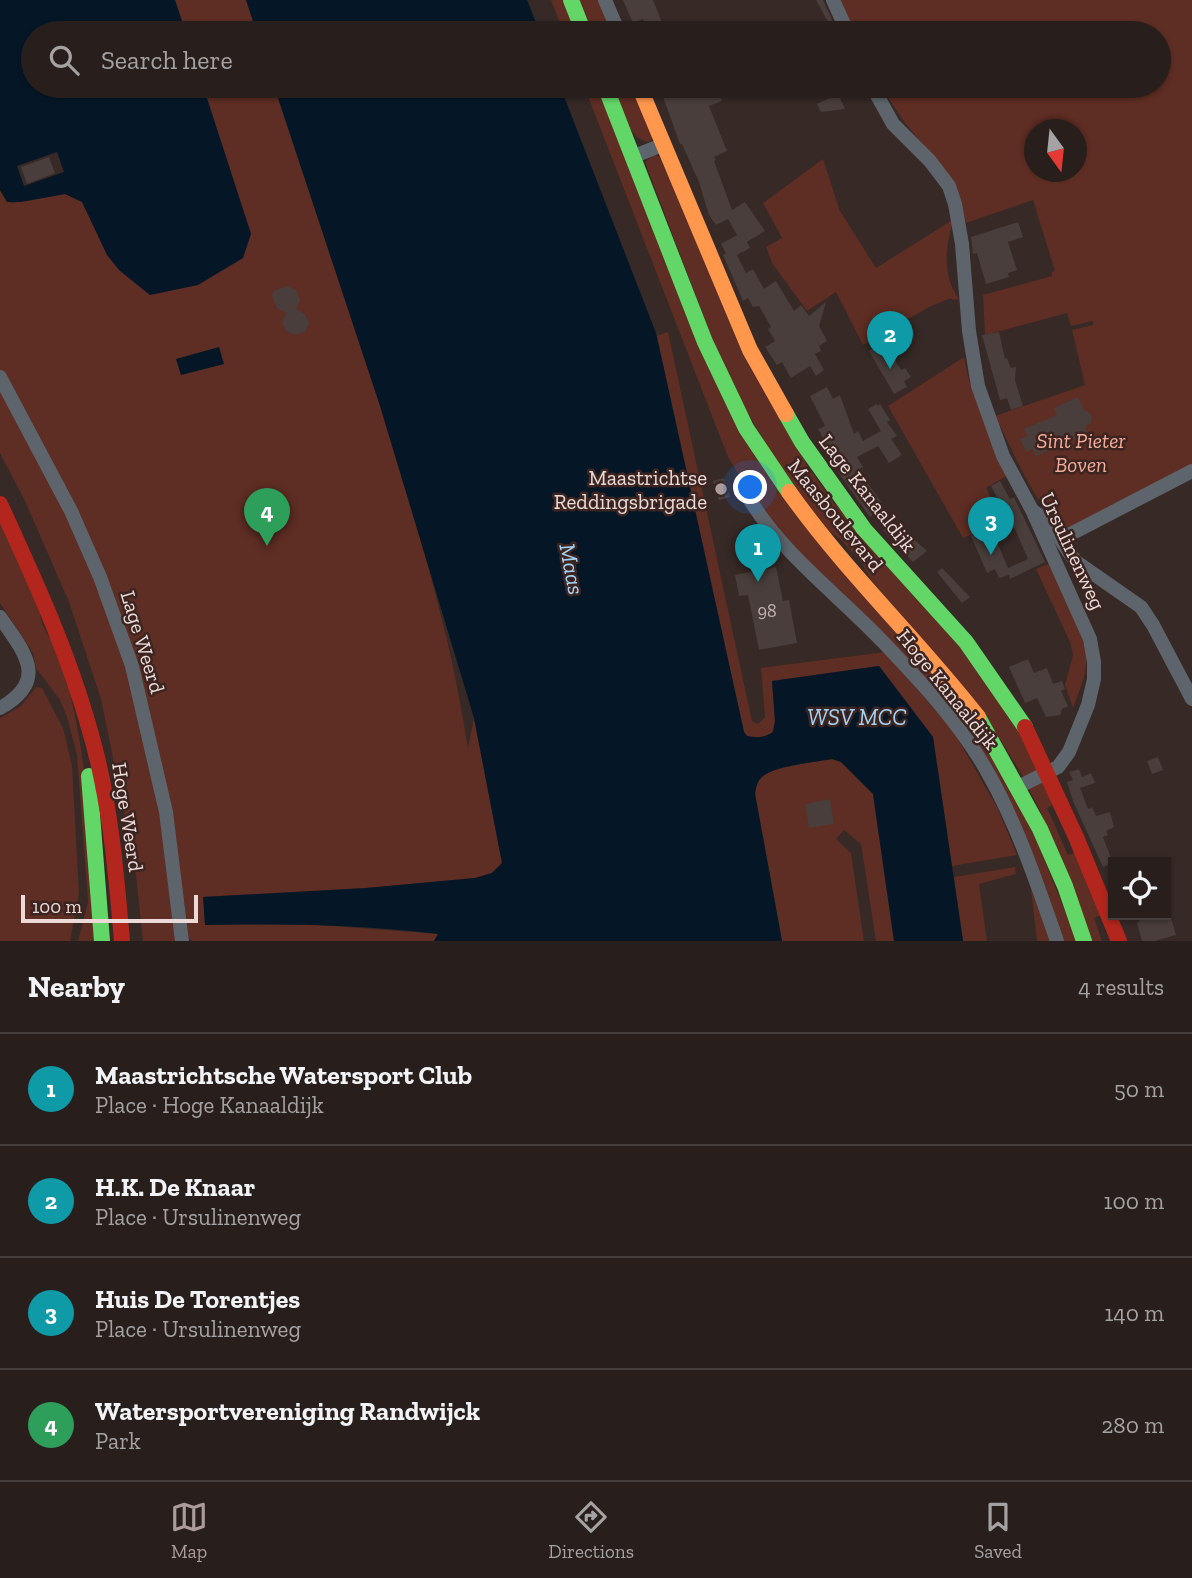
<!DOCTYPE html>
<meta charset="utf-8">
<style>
body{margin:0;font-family:"Zilla Slab",serif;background:#342c29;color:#f1f3f6}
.controls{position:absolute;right:21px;bottom:21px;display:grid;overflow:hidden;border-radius:0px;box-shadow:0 2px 5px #0004}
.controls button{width:63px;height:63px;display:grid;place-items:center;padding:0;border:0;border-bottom:2px solid #443d3b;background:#281f1c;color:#f1f3f6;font:35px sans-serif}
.compass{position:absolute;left:1024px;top:119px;width:63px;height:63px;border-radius:50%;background:#281f1c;box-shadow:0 2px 5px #0004;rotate:165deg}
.scale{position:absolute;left:21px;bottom:18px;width:177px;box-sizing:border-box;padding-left:7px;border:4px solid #ebdad7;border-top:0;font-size:19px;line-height:24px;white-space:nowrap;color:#ebdad7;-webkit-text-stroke:5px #3c2520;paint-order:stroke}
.you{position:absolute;left:751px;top:488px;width:24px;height:24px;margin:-18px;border:5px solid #fff;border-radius:50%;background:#1a73e8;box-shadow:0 0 0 10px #1a73e833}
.badge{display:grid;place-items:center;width:46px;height:46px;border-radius:50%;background:#ac9c99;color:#fff;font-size:23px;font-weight:700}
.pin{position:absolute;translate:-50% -58px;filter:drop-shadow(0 2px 4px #0008)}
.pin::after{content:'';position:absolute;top:37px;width:24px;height:21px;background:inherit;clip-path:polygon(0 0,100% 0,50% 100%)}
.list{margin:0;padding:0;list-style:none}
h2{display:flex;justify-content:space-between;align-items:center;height:91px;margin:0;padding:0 28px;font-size:30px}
h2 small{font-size:23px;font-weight:400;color:#a5a2a3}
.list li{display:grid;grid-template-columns:46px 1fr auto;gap:21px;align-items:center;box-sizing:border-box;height:112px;padding:0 28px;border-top:2px solid #443d3b}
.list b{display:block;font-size:26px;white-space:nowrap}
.list p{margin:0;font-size:23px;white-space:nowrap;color:#a5a2a3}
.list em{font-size:23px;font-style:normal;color:#a5a2a3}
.icon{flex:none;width:38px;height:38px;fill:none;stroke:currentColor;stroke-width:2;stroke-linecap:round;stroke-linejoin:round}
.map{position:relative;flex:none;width:1192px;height:941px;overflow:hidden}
.search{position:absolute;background:#281f1c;box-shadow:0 2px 5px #0004;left:21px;right:21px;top:21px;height:77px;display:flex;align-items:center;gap:18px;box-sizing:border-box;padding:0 24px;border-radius:38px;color:#a5a2a3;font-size:26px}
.sheet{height:539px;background:#281f1c}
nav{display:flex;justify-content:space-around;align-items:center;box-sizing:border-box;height:98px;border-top:2px solid #443d3b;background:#281f1c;font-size:19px;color:#a5a2a3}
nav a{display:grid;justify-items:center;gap:4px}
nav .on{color:#ac9c99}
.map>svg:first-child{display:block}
.green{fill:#5e2d23;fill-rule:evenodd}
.water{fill:#051727}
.pier{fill:#362926}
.building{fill:#493e3b}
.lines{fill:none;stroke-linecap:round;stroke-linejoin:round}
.street{stroke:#5d646b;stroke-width:14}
.fast{stroke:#63d668;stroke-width:16}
.slow{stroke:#ff974d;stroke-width:16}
.jam{stroke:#b3261e;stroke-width:16}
.poi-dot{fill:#ac9c99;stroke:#3c2520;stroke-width:2.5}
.labels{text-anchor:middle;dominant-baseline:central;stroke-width:5;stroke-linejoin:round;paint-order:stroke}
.number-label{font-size:18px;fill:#c2b3b0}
.park-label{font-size:21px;font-style:italic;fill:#f5ac9b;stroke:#3c2520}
.poi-label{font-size:21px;fill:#ebdad7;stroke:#3c2520;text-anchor:end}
.street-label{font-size:21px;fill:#ebdad7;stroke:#3c2520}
.water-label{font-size:23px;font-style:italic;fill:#a4d0f3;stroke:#3c2520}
</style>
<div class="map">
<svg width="1192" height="941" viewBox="0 0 1192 941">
<rect width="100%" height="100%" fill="#362926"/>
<g class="green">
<path d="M175,0H246L257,33H186Z"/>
<path d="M551,0H566L579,33H564Z"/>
<path d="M579,0H603L615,33H593Z"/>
<path d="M835,0H1192V465L1064,531C1031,499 1016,456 995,416L1085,385L1072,330L1093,325V321L1071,326L1067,313L985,335L983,295L1052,276V272L1055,271L1033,200L966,223L954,182L905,123L880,86H1159V33H851ZM1034,130H1076V172H1034Z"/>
<path d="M203,86H274C335,270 402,455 448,644C456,678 462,713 468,748L474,718L502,863L492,873L475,878L366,888L204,897L205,925H319L439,934L434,941H193L189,939L184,901L176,941H143L135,866L101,699L69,602L25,501L0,453V190L7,201L12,203L65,194L82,202L119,270L150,295L251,234Z"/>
<path d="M584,86H598L728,407L962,703L1020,799L1077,941H1062L976,753L783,538L760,509L728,457Z"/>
<path d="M614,86H634L654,138L649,142C627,140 621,104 614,86Z"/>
<path d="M653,155L659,156L807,465L834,503L966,649L1021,726L1057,803L1047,808L1068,855L1077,852L1104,914L1094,918L1102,941H1091L1040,811L1022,775L981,708L871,580L861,562L841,540L819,523L785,477L726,376L645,162Z"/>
<path d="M823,159L840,211L876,268L954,219C945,245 942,276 959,299L952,300L951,298L929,307L863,345L836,292L807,311L772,263L766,247L782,238L763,203Z"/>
<path d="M668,332L752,721L758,724L765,717L761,668L885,652L954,732L998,809L1017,855L952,866L933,737L879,666L772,681L775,721L772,733C764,738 757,738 747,736L744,732L657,336Z"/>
<path d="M964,357C971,399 992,436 1010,474L986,488L1002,521L963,538L888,406Z"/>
<path d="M0,520L40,605C38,624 48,634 56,649C65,667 70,692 74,711C90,787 93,864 98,941H78L88,902L77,755L67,717L60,700L36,668L33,653L0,603Z"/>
<path d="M1050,563C1062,590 1083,625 1086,655C1088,672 1079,692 1073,708L1065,685L1073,655L1070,642L1036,569Z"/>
<path d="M36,687L42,688L63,728L72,765L79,894L70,941H0V718L21,706Z"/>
<path d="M832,759L841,762L873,794L894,941H876L861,844L844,830L836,839L851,853L864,941H782L755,793C756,788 757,782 761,778C771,766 816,762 832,759Z"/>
<path d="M1015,867L1016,874L979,884L987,941H963L954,877Z"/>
<path d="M1031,889L1049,935L1050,941H1037Z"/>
</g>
<g class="water">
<path d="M0,0H175L186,33H33V86H203L251,234L243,258L198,285L150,295L119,270L107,255L82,202L65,194L21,202H7L0,190Z"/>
<path d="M246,0H527L540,33H257Z"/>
<path d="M274,86H560L656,333L744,732L747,736C757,738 764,738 773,732L775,721L772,681L879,666L933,737L963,941H894L873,794L841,762L832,759C816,762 771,766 761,778C757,782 756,788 755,794L782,941H434L438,934C361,925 283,923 205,925L203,897L366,888L475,878L492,873L502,863L474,718L380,406Z"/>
<path d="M219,347L224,364L181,375L176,359Z"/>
</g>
<path class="pier" d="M57,152L64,172L24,186L17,166Z"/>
<g class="building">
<path d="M623,0H653L666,33H649L643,19L633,23Z"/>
<path d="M816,0H823L838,33H834Z"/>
<path d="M659,86H717L722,101L709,106L727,151L714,157L716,160L714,161L732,210L745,202L765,231L747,242L750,248L737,255L746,273L753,269L764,289L776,281L794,311L801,305L809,316L826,302L819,326L827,341L819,346L821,351L815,354L824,370L816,376L810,366L791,378L782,362L777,365L765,347L775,341L768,329L771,327L759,306L753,307L748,298L743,301L723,255L726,253L721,244L737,235L728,219L716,225L709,215L699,182L682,144H680Z"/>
<path d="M838,94L845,109L821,112L817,104Z"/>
<path d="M49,157L55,173L27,184L21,167Z"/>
<path d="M1018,222L1023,237L1008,242L1017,270L1008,273L1009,277L986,284L977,253L973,254L971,237Z"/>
<path d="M287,286L296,290L300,300L296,309L305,314L309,323L305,332L295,335L286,331L282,322L287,313L277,308L272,295L274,291Z"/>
<path d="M999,332L1005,359L1007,358L1011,368L1016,367L1015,380L1023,406L1011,410L1007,398L1000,400L982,335Z"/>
<path d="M884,342L901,370L905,368L911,377L904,381L907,387L894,394L869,351Z"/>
<path d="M827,387L833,399L840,395L854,434L858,431L863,441L881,431L868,409L877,404L878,406L880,404L890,420L887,422L897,436L891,439L902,455L889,463L878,446L857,457L863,467L858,470L882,503L878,506L880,509L870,517L838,472L841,470L818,429L825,426L810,396Z"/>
<path d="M1078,397L1084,410L1090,413L1092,418L1090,424L1085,426L1087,433L1036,456L1033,449L1026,452L1020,439L1028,436L1024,429L1057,415L1054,408Z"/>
<path d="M724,478L730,497L719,500L713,481Z"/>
<path d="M1000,481L1010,499L1014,497L1045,562L1010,579L1009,575L999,578L995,569L987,573L971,536L991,528L1008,568L1028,559L1011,520L1009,521L991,486Z"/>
<path d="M891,524L903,536L907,533L927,551L913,562L883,530Z"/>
<path d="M776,567L783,601L789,600L797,643L759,650L748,595L739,596L735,575Z"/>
<path d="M942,568L970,597L962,603L937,572Z"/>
<path d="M1028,659L1034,673L1047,668L1053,684L1062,681L1065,689L1061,691L1068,706L1062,709L1060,715L1046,717L1037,698L1025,703L1009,667Z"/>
<path d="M1158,757L1163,770L1152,774L1147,761Z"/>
<path d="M1079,769L1082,777L1091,773L1095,783L1080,788L1088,809L1092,807L1096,816L1110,812L1114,827L1106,831L1108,835L1103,837L1113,863L1103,867L1073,801L1067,782L1073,780L1069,772Z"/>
<path d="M830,799L834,824L809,828L805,804Z"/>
<path d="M1138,915H1170L1176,935L1155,941H1142L1137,923L1140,921Z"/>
</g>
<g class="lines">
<g class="street">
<path d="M605,0L619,33"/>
<path d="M833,0L848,33"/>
<path d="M872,86L893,124L930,161L949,186L955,204L962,244L969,331L978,386L1003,456L1032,510L1090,639L1094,662V679L1088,705L1069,752L1058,767L1018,787"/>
<path d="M632,157L662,145"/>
<path d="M0,377L71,511L100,577L132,666L166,812L182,941"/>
<path d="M750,500C784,556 840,596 885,644C922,683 962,726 988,773C1018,826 1037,884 1057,941"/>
<path d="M1033,511L1048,521L1075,561L1141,607L1153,625L1192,699"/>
<path d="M1061,539L1192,471"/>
<path d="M0,617C24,652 50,680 0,708"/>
</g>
<g class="fast">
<path d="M571,0L584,33"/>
<path d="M605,86L705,342L746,428L789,492"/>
<path d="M786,414L802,442L864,529L966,642L1025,727"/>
<path d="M978,717L1040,829L1065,886L1084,941"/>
<path d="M89,776L102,941"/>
</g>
<g class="slow">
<path d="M639,86L750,350L786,414"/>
<path d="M789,492C846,572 918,640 978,717"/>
</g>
<g class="jam">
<path d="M0,504C34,578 68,652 90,731C110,799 116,871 122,941"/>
<path d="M1025,727L1076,837L1119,941"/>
</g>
</g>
<circle class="poi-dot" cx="721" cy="489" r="7"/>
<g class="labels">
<g class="number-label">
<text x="767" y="611">98</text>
</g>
<g class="park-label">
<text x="1081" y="440">Sint Pieter<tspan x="1081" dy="24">Boven</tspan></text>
</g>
<g class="poi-label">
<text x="707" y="477">Maastrichtse<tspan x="707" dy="24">Reddingsbrigade</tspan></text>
</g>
<g class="street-label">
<text transform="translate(868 493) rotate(52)">Lage Kanaaldijk</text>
<text transform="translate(836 515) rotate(51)">Maasboulevard</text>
<text transform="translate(1073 551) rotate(65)">Ursulinenweg</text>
<text transform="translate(143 642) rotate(73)">Lage Weerd</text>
<text transform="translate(948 689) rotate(51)">Hoge Kanaaldijk</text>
<text transform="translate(128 817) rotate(81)">Hoge Weerd</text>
</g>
<g class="water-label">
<text transform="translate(572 569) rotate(79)">Maas</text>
<text x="857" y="717">WSV MCC</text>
</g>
</g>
</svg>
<div class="controls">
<button><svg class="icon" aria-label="locate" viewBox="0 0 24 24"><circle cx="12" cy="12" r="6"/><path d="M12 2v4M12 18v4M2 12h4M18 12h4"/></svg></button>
</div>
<svg class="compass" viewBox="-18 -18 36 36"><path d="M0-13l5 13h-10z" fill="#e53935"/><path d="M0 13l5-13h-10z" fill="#a5a2a3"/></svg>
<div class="scale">100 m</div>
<div class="you"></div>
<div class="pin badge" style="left:758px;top:582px;background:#0f9aa8">1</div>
<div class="pin badge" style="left:890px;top:369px;background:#0f9aa8">2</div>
<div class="pin badge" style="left:991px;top:555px;background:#0f9aa8">3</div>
<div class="pin badge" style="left:267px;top:546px;background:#2e9e5b">4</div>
<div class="search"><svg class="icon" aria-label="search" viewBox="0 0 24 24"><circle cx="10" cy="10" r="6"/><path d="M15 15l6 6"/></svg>Search here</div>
</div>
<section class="sheet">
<h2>Nearby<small>4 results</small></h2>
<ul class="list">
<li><span class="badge" style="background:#0f9aa8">1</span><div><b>Maastrichtsche Watersport Club</b><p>Place · Hoge Kanaaldijk</p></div><em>50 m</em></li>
<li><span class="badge" style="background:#0f9aa8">2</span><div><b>H.K. De Knaar</b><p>Place · Ursulinenweg</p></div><em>100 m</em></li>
<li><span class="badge" style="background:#0f9aa8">3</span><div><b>Huis De Torentjes</b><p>Place · Ursulinenweg</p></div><em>140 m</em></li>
<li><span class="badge" style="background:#2e9e5b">4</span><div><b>Watersportvereniging Randwijck</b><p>Park</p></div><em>280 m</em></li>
</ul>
</section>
<nav>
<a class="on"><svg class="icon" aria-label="map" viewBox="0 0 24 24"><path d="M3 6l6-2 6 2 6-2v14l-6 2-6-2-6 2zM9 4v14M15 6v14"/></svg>Map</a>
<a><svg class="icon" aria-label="directions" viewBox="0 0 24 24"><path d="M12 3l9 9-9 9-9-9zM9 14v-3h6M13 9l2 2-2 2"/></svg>Directions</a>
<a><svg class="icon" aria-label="saved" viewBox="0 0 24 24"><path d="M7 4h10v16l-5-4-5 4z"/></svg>Saved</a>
</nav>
